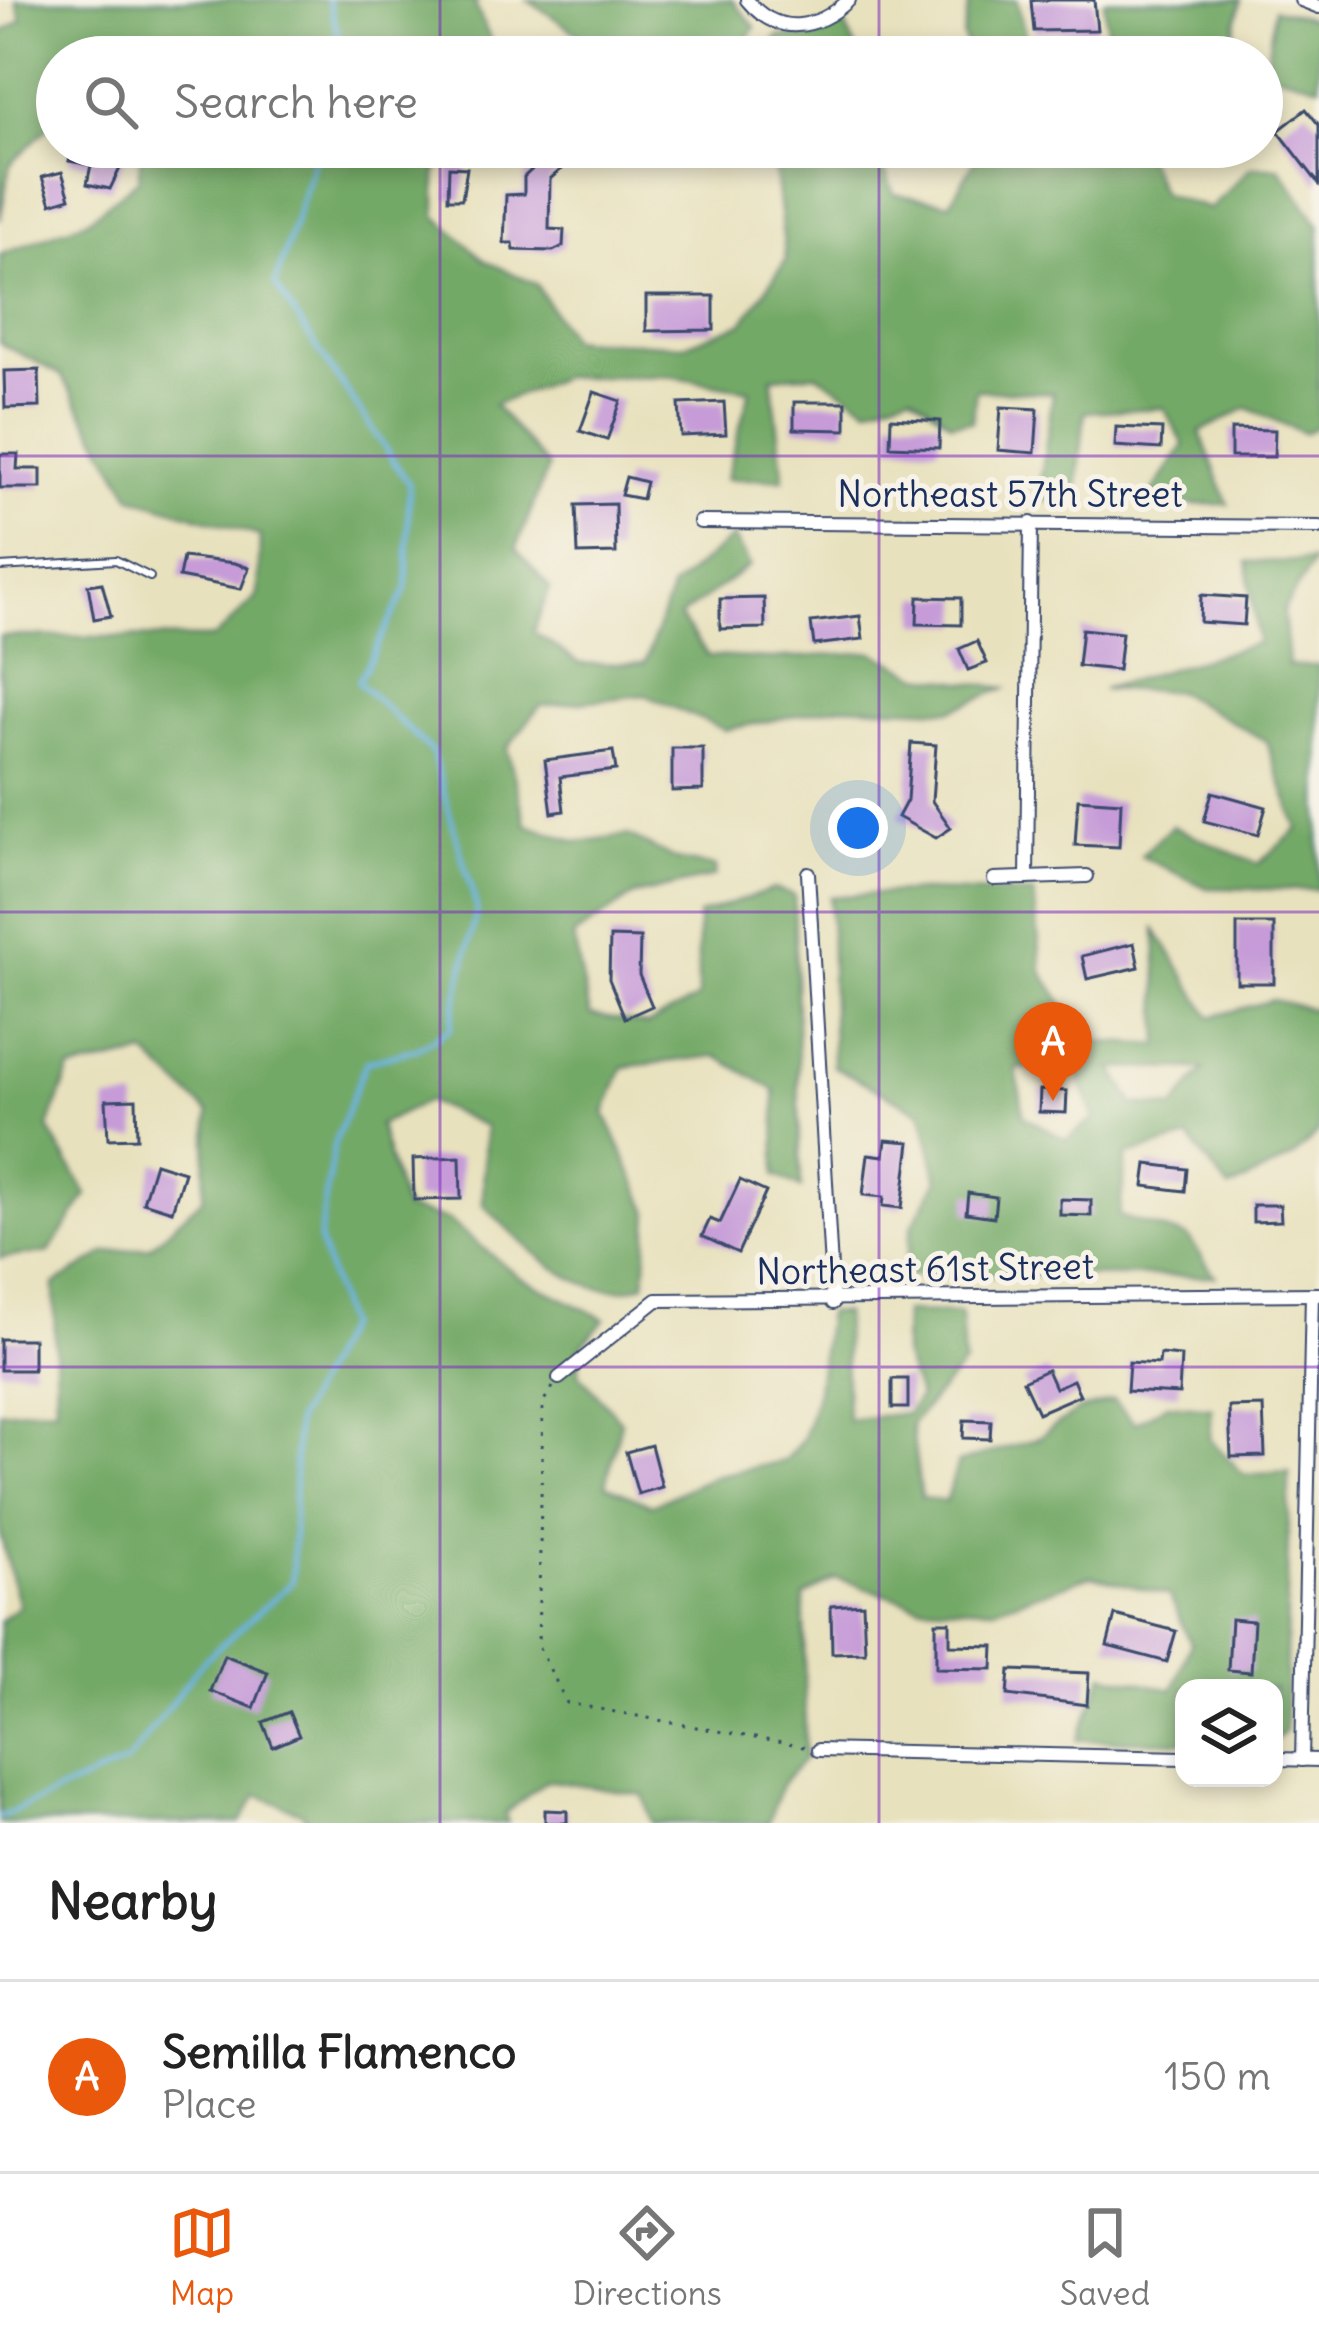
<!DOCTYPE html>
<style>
body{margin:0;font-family:Delius,sans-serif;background:#f2f2f2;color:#222}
.controls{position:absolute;right:36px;bottom:36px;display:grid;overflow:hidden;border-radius:24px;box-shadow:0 6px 18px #0003}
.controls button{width:108px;height:108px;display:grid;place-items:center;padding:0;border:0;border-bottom:3px solid #e0e0e0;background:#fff;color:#222;font:60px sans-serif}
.you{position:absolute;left:858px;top:828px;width:42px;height:42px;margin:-30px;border:9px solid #fff;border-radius:50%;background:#1a73e8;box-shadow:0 0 0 18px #1a73e833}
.badge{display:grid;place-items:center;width:78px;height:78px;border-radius:50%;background:#ea580c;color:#fff;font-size:39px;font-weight:700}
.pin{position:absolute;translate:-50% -99px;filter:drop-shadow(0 3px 6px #0008)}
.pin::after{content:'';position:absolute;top:63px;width:42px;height:36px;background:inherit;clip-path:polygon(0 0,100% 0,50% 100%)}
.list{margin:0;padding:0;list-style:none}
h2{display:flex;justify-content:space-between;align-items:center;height:156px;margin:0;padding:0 48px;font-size:51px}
h2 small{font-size:39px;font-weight:400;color:#767676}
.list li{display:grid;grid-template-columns:78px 1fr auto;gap:36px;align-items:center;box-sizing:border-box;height:192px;padding:0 48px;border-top:3px solid #e0e0e0}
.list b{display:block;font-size:45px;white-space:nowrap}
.list p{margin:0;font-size:39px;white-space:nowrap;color:#767676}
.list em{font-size:39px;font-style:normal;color:#767676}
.icon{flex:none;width:66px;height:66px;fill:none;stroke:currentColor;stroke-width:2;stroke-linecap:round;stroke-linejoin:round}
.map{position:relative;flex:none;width:1319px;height:1823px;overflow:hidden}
.search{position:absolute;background:#fff;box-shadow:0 6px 18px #0003;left:36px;right:36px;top:36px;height:132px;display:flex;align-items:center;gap:30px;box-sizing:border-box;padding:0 42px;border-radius:66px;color:#767676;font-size:45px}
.sheet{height:348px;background:#fff}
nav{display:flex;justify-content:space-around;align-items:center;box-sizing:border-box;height:168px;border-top:3px solid #e0e0e0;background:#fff;font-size:33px;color:#767676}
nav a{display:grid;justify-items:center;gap:6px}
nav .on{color:#ea580c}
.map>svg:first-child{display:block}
.forest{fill:#73a966;stroke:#476c62;stroke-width:3;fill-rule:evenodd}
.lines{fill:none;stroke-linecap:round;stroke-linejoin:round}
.stream{stroke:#6eb5e5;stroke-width:4.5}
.building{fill:#c69bd8}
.lane-casing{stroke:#3a4a6c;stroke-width:10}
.street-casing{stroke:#3a4a6c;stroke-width:16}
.path{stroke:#3a4a6c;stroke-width:3;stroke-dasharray:3 9;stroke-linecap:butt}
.lane{stroke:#fff;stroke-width:6}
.street{stroke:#fff;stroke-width:12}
.grid{fill:none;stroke:#7b2cbf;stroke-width:3;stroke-opacity:0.55}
.labels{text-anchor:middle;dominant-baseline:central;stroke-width:10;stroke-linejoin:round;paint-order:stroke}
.street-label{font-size:36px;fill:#1b2f5e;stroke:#f7f3e8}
</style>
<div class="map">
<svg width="1319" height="1823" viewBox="0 0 1319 1823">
<rect width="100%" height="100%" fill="#f7f3e8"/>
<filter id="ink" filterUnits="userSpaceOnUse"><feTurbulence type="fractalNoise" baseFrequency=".00833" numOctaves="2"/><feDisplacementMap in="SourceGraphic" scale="24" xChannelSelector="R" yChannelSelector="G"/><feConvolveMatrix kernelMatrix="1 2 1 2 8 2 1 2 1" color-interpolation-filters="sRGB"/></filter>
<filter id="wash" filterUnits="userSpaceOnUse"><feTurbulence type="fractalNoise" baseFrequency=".004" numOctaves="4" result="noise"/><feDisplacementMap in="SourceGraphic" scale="48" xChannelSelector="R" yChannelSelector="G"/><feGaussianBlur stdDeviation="2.7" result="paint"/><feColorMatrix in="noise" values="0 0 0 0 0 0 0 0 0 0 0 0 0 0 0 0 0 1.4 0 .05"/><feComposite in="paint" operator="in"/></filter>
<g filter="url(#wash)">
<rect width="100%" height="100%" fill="#e8e1bd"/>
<g class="forest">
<path d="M16,0H480L474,2L491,41L512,57H57V118L10,165L0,220V34L22,19Z"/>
<path d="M528,0H732L755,27L737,57H666L649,46L606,53Z"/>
<path d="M970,0H1017L1030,57H970L963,36Z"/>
<path d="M1104,0H1241L1229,57H1110Z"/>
<path d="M1274,9L1319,21V86L1266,70Z"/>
<path d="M844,23L860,57H762L778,36L813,38Z"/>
<path d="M141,147H456L436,171V216L484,260L536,284L570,339L684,345L743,323L786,260L772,147H876L894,194L950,203L983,147H1142L1162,194L1210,209L1251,167H1279L1319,225V426L1304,433L1247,408L1200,432L1228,504L1144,505L1184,445L1164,408L1085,412L1076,500H1038L1053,393L976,390L972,421L951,423L911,393L868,407L817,374L772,377L784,479H726L750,390L670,376L563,377L494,405L548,467L516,549L550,588L533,632L581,664L645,663L672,588L733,537L750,565L679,617L708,656L771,659L873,652L921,676L1005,688L951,710L841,706L725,730L645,695L540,706L507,748L526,824L577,842L628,835L676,860L716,867L715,876L635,895L573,936L590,1015L647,1025L698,998V915L774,889L794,895L801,1188L776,1175L775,1090L716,1056L623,1067L605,1113L649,1212L645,1284C583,1309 524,1245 483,1204L485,1126L427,1101L379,1125L404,1209L448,1220L519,1277L605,1319L579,1348V1374L621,1421L606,1485L652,1505L714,1476L784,1461L803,1439L817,1391L827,1312L844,1313L847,1420L908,1413L919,1397L903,1355L904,1312L961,1313L964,1364L911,1424L921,1498L946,1501L958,1463L1037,1439L1075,1412L1113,1400L1135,1423L1168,1404L1212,1408L1210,1439L1244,1475L1289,1472L1285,1731L1274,1741V1688H1184V1742L1078,1740L1104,1674L1173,1690L1191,1643L1169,1595L1091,1576L995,1608L919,1605L836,1578L804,1597L805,1758L781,1785L768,1823H652L643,1795L546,1780L505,1814L508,1823H309L301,1812L257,1795L240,1823H0V1621L19,1606L0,1533V1411L56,1407L54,1285L105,1253L150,1247L203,1198L209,1113L146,1054L70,1070L48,1128L87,1195L49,1252L0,1258V636L214,638L258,596L260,536L132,497L61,375L0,343V255L88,220L139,179Z"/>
<path d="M1314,561L1283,611L1288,666H1319V890L1207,888L1141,856L1172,826L1258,864L1298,829L1266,741L1176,691L1102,689L1258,643L1247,562Z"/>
<path d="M921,891L1034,894L1042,972L1088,1041L1160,1045L1156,930L1211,1017L1273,1000L1319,1011V1132L1293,1157L1229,1189L1189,1138L1127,1155L1119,1216L1188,1237L1215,1276L904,1275L912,1226L938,1180L922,1113L833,1066L830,897ZM1016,1068H1075L1095,1119L1066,1140L1024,1116ZM1112,1068L1204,1069L1174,1108L1134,1104Z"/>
</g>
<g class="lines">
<g class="stream">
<path d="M328,0L345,57"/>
<path d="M0,1817L127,1762L202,1662L292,1582L296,1421L345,1325L319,1240L334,1144L366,1062L416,1049L450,1029L477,909L432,752L358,682L407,588L409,484L275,285L318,147"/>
</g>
</g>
<g id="blocks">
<g class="building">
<path d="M1038,0H1094L1097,30L1034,31L1031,1Z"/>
<path d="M1306,109L1319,125V184L1278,131Z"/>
<path d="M72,147H119L117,154L126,156L110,189L87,184L91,165L69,161Z"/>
<path d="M556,147L572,160L550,179L549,229L564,230L563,246L553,251L514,250L513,243H504L506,195L524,194V177Z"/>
<path d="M449,167L467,168L462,199H448Z"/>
<path d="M62,172L70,198L51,204L42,177Z"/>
<path d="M646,296H714V330L646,331Z"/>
<path d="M39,370L40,407L5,408L4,371Z"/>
<path d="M594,392L621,401L607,440L580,431Z"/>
<path d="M724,402L726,434L681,436L679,404Z"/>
<path d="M794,402H846V430L794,429Z"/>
<path d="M1001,407L1038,409L1035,453L998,450Z"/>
<path d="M891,418L940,421L939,448L890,446Z"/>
<path d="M1116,427L1162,429L1161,449L1115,446Z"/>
<path d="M1231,429L1275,430L1274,457H1231Z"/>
<path d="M0,454H18L17,469H41V488H0Z"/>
<path d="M626,477L646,482L642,499L621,495Z"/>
<path d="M615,504L616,553L578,554L576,505Z"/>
<path d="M183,557L235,563L249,568L241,589L179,577Z"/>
<path d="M102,583L111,616L94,619L88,585Z"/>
<path d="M1201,595L1246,598L1244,625L1200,622Z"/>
<path d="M918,597L961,598V625L917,624Z"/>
<path d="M764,598L765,628L720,629V599Z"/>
<path d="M860,616L863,639L814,645L811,622Z"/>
<path d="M1082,629L1122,633L1118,670L1078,666Z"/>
<path d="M977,641L987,663L968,670L959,649Z"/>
<path d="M911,743L936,745L932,801L951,828L936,838L898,817L907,800Z"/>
<path d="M672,748H703V790L672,791Z"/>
<path d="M613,751L616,770L560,777L564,811L552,813L545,760Z"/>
<path d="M1212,792L1266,807L1258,835L1204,821Z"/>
<path d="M1078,799L1121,802L1119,847L1075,845Z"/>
<path d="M852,821H873V841H859L860,833L851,832Z"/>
<rect x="1237" y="924" width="37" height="59"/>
<path d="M610,937L640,938L639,975L652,1006L625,1018L609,979Z"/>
<path d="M1134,943L1139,967L1087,979L1082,956Z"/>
<path d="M1040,1090L1067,1091L1066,1113L1039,1112Z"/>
<path d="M136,1099L137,1138L108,1139L106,1100Z"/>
<path d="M886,1140L910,1142L902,1208L883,1206L884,1197L863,1195L868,1154L884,1156Z"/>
<path d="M460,1157L461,1199L414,1200L413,1159Z"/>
<path d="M155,1163L184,1172L172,1211L143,1202Z"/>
<path d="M1147,1164L1187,1169L1185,1191L1144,1186Z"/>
<path d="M740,1180L766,1192L738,1253L702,1236L710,1219L720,1223Z"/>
<path d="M968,1193L996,1197L994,1217L966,1213Z"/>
<path d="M1060,1199L1091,1200V1216L1060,1215Z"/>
<path d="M1253,1205H1280L1281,1221L1253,1222Z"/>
<rect x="0" y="1339" width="33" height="31"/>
<path d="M1160,1354L1181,1356L1179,1394L1127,1391L1129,1362L1159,1364Z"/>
<path d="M1047,1370L1055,1388L1073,1380L1080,1395L1038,1413L1023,1381Z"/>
<rect x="892" y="1379" width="16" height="29"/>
<path d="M1263,1406L1265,1456L1231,1457L1229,1407Z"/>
<path d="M964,1420L991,1421L990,1439L963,1438Z"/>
<path d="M651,1445L662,1487L638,1494L626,1452Z"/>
<path d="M863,1604L865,1652L832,1653L831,1606Z"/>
<path d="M1115,1615L1176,1631L1167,1662L1107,1646Z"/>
<path d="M1231,1619L1254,1621L1251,1672L1228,1670Z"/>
<path d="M936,1622H950V1645L994,1646L993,1669L936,1668Z"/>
<path d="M224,1655L268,1672L254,1708L210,1691Z"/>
<path d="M1010,1670L1089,1673L1087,1705L1008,1695Z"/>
<path d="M289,1712L299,1736L273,1747L263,1722Z"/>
<path d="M545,1810L567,1811V1823H545Z"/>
</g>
</g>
</g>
<g filter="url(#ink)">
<use href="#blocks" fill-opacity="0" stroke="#3a4a6c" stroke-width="3"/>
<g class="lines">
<g class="lane-casing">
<path id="lane" d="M0,567L116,560L150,577"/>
</g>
<g class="street-casing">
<g id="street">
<path d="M747,0C777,37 817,30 849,0"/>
<path d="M1301,0L1319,7"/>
<path d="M700,522L1319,527"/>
<path d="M808,873L833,1303"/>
<path d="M1027,878L1031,523"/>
<path d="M994,879L1087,876"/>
<path d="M559,1378L657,1300L1319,1294"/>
<path d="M818,1750L1184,1758"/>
<path d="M1274,1759L1319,1760"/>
<path d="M1302,1760L1312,1294"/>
</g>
</g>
<path class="path" d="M553,1387L543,1402L538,1646L567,1703L804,1747"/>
<use href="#lane" class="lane"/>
<use href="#street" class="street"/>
</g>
</g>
<path class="grid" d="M440,0V57M879,0V57M440,147V1823M879,147V1823M0,456H1319M0,912H1319M0,1367H1319"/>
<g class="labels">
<g class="street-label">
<text x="1010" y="494">Northeast 57th Street</text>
<text transform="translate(925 1269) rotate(-1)">Northeast 61st Street</text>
</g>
</g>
</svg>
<div class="controls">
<button><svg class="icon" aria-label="layers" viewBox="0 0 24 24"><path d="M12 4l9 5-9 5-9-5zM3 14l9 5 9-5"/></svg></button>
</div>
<div class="you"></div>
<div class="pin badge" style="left:1053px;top:1101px">A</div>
<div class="search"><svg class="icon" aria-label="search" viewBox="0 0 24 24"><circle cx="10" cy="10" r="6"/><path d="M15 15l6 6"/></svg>Search here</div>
</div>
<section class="sheet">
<h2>Nearby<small></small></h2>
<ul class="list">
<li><span class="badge">A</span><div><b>Semilla Flamenco</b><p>Place</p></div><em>150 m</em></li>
</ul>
</section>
<nav>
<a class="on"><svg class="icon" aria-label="map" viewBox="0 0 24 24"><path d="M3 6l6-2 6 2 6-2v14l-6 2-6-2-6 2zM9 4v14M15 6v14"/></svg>Map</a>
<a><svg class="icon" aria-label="directions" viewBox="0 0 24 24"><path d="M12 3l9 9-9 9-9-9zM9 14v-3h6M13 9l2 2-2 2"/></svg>Directions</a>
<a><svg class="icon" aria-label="saved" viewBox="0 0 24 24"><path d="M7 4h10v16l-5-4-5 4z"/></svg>Saved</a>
</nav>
